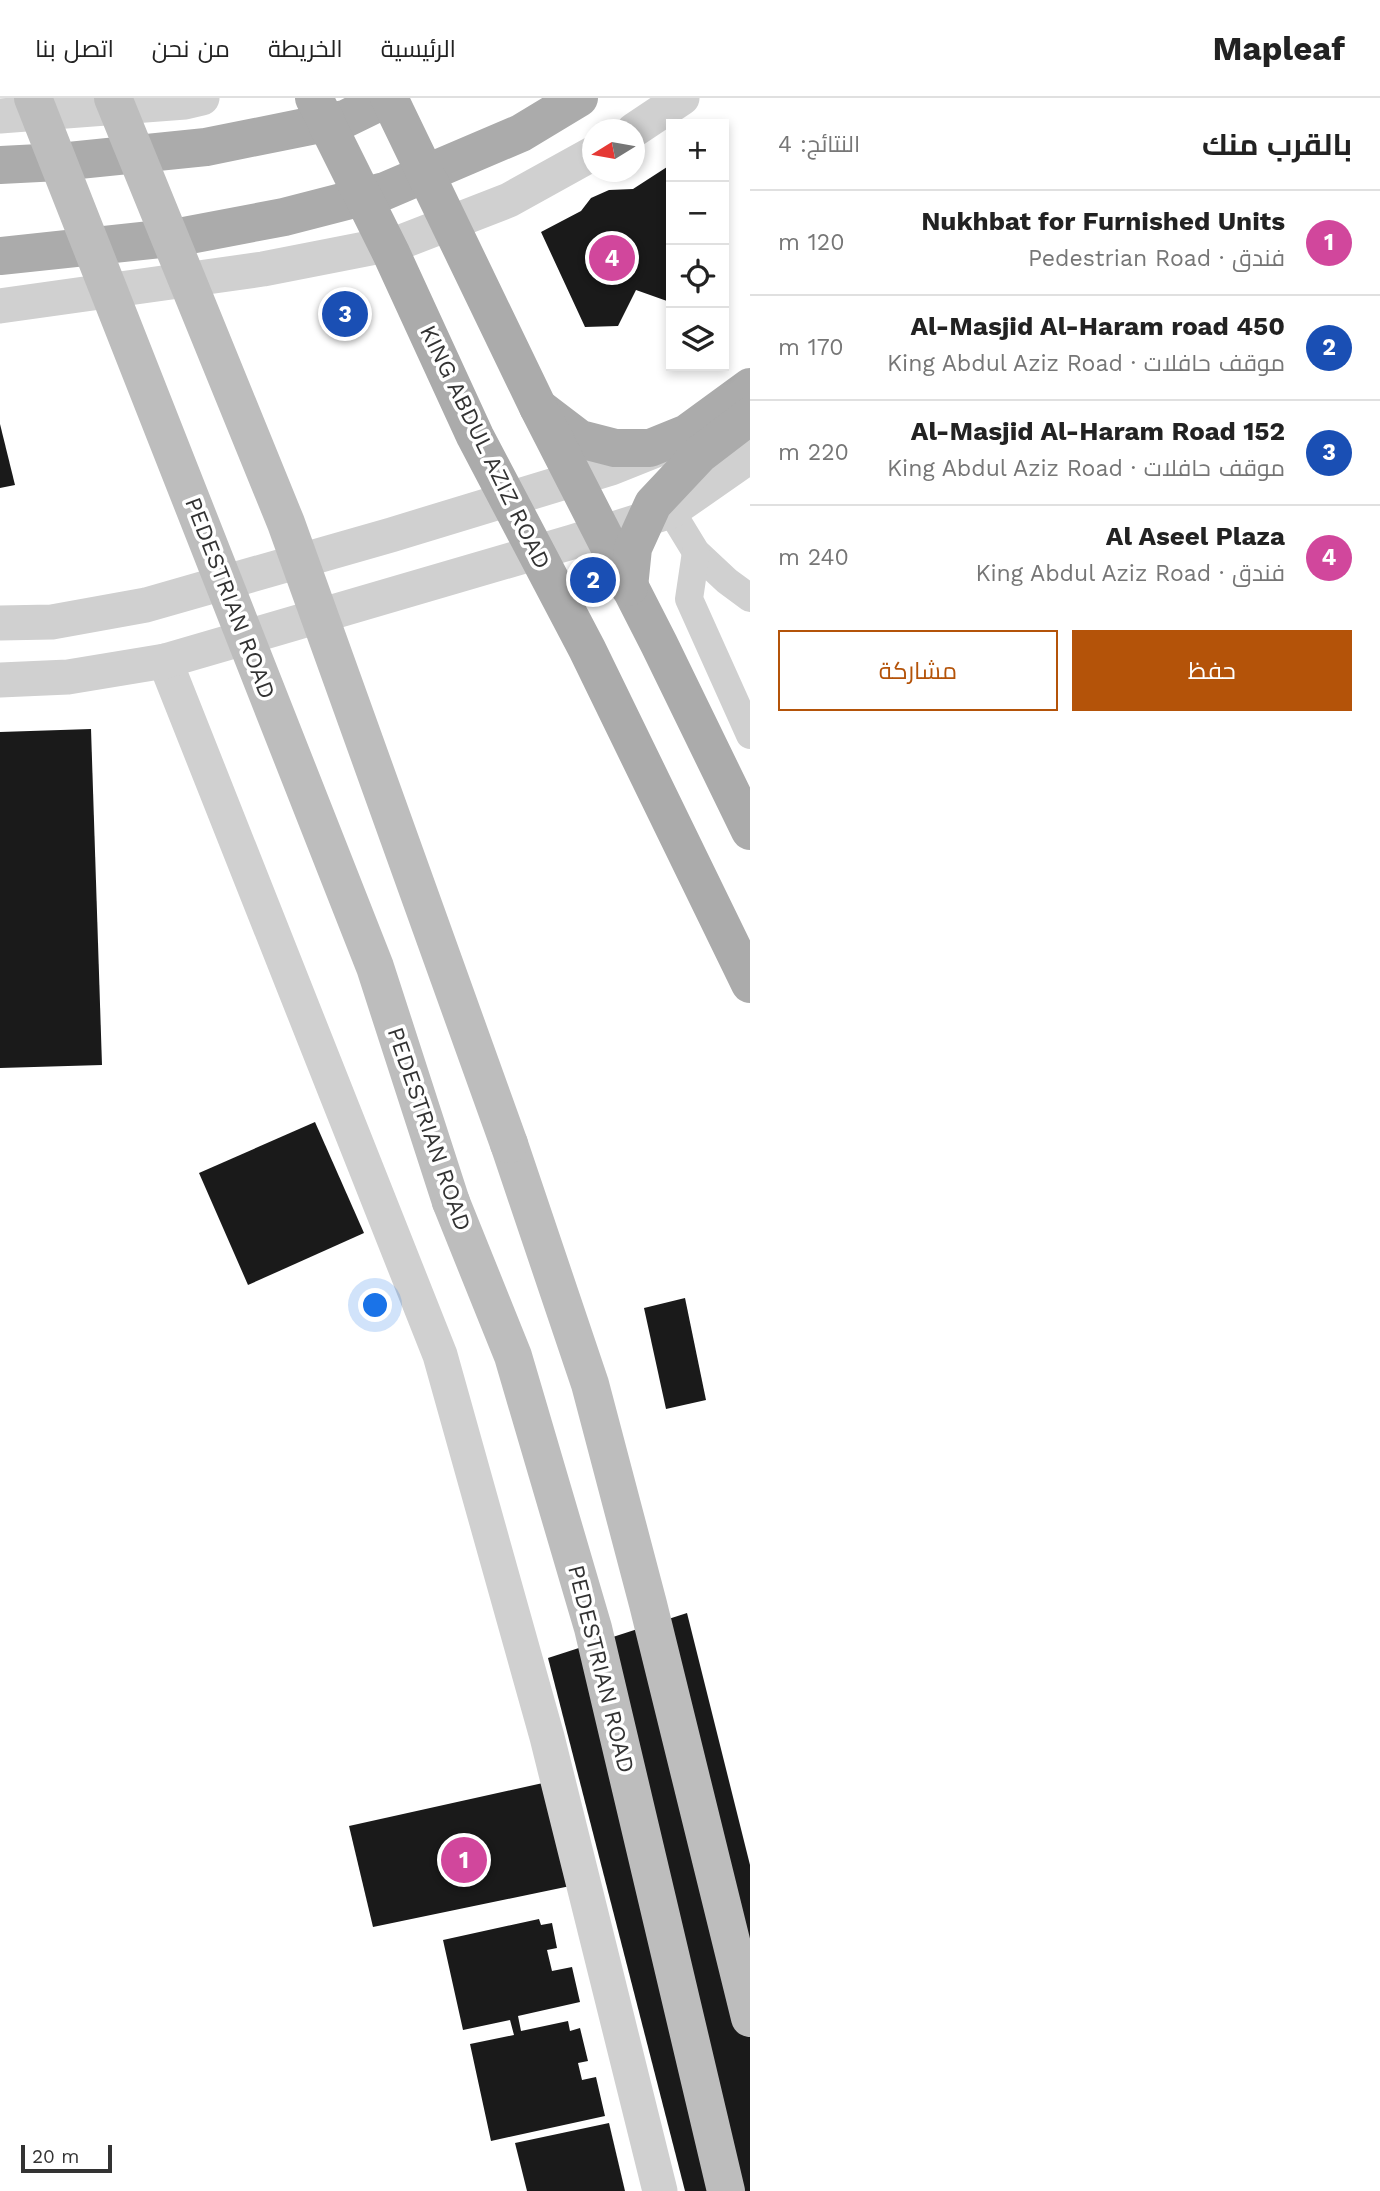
<!DOCTYPE html>
<html lang="ar">
<meta charset="utf-8">
<style>
body{margin:0;font-family:"Work Sans",Cairo,sans-serif;background:#f6f6f6;color:#222;direction:rtl}
.controls{position:absolute;right:21px;top:21px;display:grid;overflow:hidden;border-radius:0px;box-shadow:0 4px 10px #0003}
.controls button{width:63px;height:63px;display:grid;place-items:center;padding:0;border:0;border-bottom:2px solid #e0e0e0;background:#fff;color:#222;font:35px sans-serif}
.compass{position:absolute;left:582px;top:21px;width:63px;height:63px;border-radius:50%;background:#fff;box-shadow:0 4px 10px #0003;rotate:259deg}
.scale{position:absolute;left:21px;bottom:18px;width:91px;box-sizing:border-box;padding-left:7px;border:4px solid #333;border-top:0;font-size:19px;line-height:24px;white-space:nowrap;color:#333;-webkit-text-stroke:5px #fff;paint-order:stroke}
.you{position:absolute;left:376px;top:1208px;width:24px;height:24px;margin:-18px;border:5px solid #fff;border-radius:50%;background:#1a73e8;box-shadow:0 0 0 10px #1a73e833}
.badge{display:grid;place-items:center;width:46px;height:46px;border-radius:50%;background:#b45309;color:#fff;font-size:23px;font-weight:700}
.pin{position:absolute;translate:-50% -50%;border:4px solid #fff;box-shadow:0 2px 7px #0006}
.list{margin:0;padding:0;list-style:none}
h2{display:flex;justify-content:space-between;align-items:center;height:91px;margin:0;padding:0 28px;font-size:30px}
h2 small{font-size:23px;font-weight:400;color:#767676}
.list li{display:grid;grid-template-columns:46px 1fr auto;gap:21px;align-items:center;box-sizing:border-box;height:105px;padding:0 28px;border-top:2px solid #e0e0e0}
.list b{display:block;font-size:26px;white-space:nowrap}
.list p{margin:0;font-size:23px;white-space:nowrap;color:#767676}
.list em{font-size:23px;font-style:normal;color:#767676}
.actions{display:flex;gap:14px;padding:21px 28px}
.actions a{flex:1;padding:16px 0;border:2px solid #b45309;border-radius:0px;text-align:center;font-size:24px;color:#b45309}
.actions .main{background:#b45309;color:#fff}
.icon{flex:none;width:38px;height:38px;fill:none;stroke:currentColor;stroke-width:2;stroke-linecap:round;stroke-linejoin:round}
.map{position:relative;flex:none;width:750px;height:2093px;overflow:hidden;direction:ltr}
header{display:flex;align-items:center;gap:42px;box-sizing:border-box;height:98px;padding:0 35px;background:#fff;border-bottom:2px solid #e0e0e0}
header strong{font-size:33px}
nav{display:flex;gap:38px;margin-inline-start:auto;font-size:24px}
main{display:flex}
aside{flex:1;background:#fff}
.map>svg:first-child{display:block}
.building{fill:#1a1a1a}
.lines{fill:none;stroke-linecap:round;stroke-linejoin:round}
.minor{stroke:#d0d0d0;stroke-width:28}
.tertiary{stroke:#d0d0d0;stroke-width:35}
.secondary{stroke:#bdbdbd;stroke-width:38}
.primary{stroke:#ababab;stroke-width:38}
.secondary-bridge{stroke:#bdbdbd;stroke-width:38}
.primary-bridge{stroke:#ababab;stroke-width:38}
.labels{text-anchor:middle;dominant-baseline:central;stroke-width:7;stroke-linejoin:round;paint-order:stroke}
.street-label{font-size:23px;fill:#333;stroke:#fff}
</style>
<header>
<strong>Mapleaf</strong>
<nav><a>الرئيسية</a><a>الخريطة</a><a>من نحن</a><a>اتصل بنا</a></nav>
</header>
<main>
<aside>
<h2>بالقرب منك<small>النتائج: 4</small></h2>
<ul class="list">
<li><span class="badge" style="background:#d1479c">1</span><div><b>Nukhbat for Furnished Units</b><p>فندق · Pedestrian Road</p></div><em>120 m</em></li>
<li><span class="badge" style="background:#1a4fb4">2</span><div><b>Al-Masjid Al-Haram road 450</b><p>موقف حافلات · King Abdul Aziz Road</p></div><em>170 m</em></li>
<li><span class="badge" style="background:#1a4fb4">3</span><div><b>Al-Masjid Al-Haram Road 152</b><p>موقف حافلات · King Abdul Aziz Road</p></div><em>220 m</em></li>
<li><span class="badge" style="background:#d1479c">4</span><div><b>Al Aseel Plaza</b><p>فندق · King Abdul Aziz Road</p></div><em>240 m</em></li>
</ul>
<div class="actions"><a class="main">حفظ</a><a>مشاركة</a></div>
</aside>
<div class="map">
<svg width="750" height="2093" viewBox="0 0 750 2093">
<rect width="100%" height="100%" fill="#fff"/>
<g class="building">
<path d="M667,69L671,78V187L667,203L636,192L618,228L585,229L541,134L581,113L591,100L609,92L633,91Z"/>
<path d="M0,326L15,387L0,390Z"/>
<path d="M91,631L102,967L0,970V634Z"/>
<path d="M315,1024L364,1135L248,1187L199,1075Z"/>
<path d="M685,1200L706,1302L666,1311L644,1210Z"/>
<path d="M687,1515L750,1767V2093H685L548,1560Z"/>
<path d="M552,1683L575,1787L373,1829L349,1728Z"/>
<path d="M539,1821L541,1827L552,1825L557,1850L547,1852L552,1873L572,1869L580,1904L518,1918L521,1933L568,1923L570,1933L580,1930L588,1963L578,1965L582,1982L596,1979L605,2018L491,2043L470,1946L514,1937L510,1922L463,1932L443,1842Z"/>
<path d="M609,2025L625,2093H527L515,2045Z"/>
</g>
<g class="lines">
<g class="minor">
<path d="M671,413L696,454L727,483L750,500"/>
<path d="M696,454L689,501L750,637"/>
</g>
<g class="tertiary">
<path d="M0,18L185,4L202,0"/>
<path d="M634,32L682,0"/>
<path d="M0,208L263,171L401,144L509,102L592,56"/>
<path d="M0,525L52,524L146,507L391,437L611,370L656,352"/>
<path d="M165,563L440,1257L547,1639L660,2093"/>
<path d="M0,582L68,579L165,563L572,444L671,413L750,358"/>
</g>
<g class="secondary">
<path d="M509,1046L590,1286L648,1506L750,1920"/>
<path d="M451,1104L513,1258L593,1530L726,2093"/>
</g>
<g class="primary">
<path d="M0,67L59,64L206,49L345,21L388,0"/>
<path d="M0,158L179,139L284,119L385,93L521,35L579,0"/>
<path d="M538,309L580,341L615,350H650L687,335L750,289"/>
</g>
<g class="secondary-bridge">
<path d="M33,0L375,869L451,1104"/>
<path d="M113,0L286,425L509,1046"/>
</g>
<g class="primary-bridge">
<path d="M314,0L391,155L475,338L587,551L750,886"/>
<path d="M389,0L538,309L659,546L750,733"/>
<path d="M629,489L633,450L653,406L700,356L750,318"/>
</g>
</g>
<g class="labels">
<g class="street-label">
<text transform="translate(485 349) rotate(64)">KING ABDUL AZIZ ROAD</text>
<text transform="translate(230 500) rotate(69)">PEDESTRIAN ROAD</text>
<text transform="translate(429 1031) rotate(71)">PEDESTRIAN ROAD</text>
<text transform="translate(601 1571) rotate(76)">PEDESTRIAN ROAD</text>
</g>
</g>
</svg>
<div class="controls">
<button>+</button>
<button>−</button>
<button><svg class="icon" aria-label="locate" viewBox="0 0 24 24"><circle cx="12" cy="12" r="6"/><path d="M12 2v4M12 18v4M2 12h4M18 12h4"/></svg></button>
<button><svg class="icon" aria-label="layers" viewBox="0 0 24 24"><path d="M12 4l9 5-9 5-9-5zM3 14l9 5 9-5"/></svg></button>
</div>
<svg class="compass" viewBox="-18 -18 36 36"><path d="M0-13l5 13h-10z" fill="#e53935"/><path d="M0 13l5-13h-10z" fill="#767676"/></svg>
<div class="scale">20 m</div>
<div class="you"></div>
<div class="pin badge" style="left:464px;top:1762px;background:#d1479c">1</div>
<div class="pin badge" style="left:593px;top:482px;background:#1a4fb4">2</div>
<div class="pin badge" style="left:345px;top:216px;background:#1a4fb4">3</div>
<div class="pin badge" style="left:612px;top:160px;background:#d1479c">4</div>
</div>
</main>
